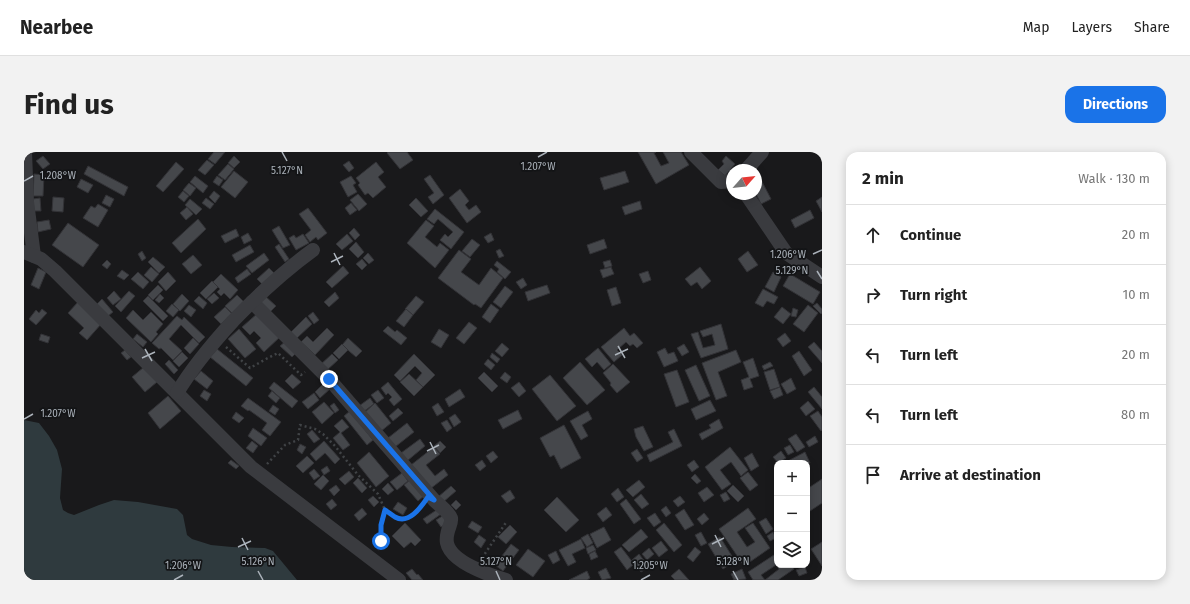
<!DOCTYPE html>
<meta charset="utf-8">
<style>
body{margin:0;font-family:"Fira Sans",sans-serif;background:#f2f2f2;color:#222}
.controls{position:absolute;right:12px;bottom:12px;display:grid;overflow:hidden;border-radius:8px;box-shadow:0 2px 10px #0003}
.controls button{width:36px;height:36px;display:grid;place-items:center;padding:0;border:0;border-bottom:1px solid #e0e0e0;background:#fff;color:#222;font:20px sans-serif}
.compass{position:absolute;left:702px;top:12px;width:36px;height:36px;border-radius:50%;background:#fff;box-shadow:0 2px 10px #0003;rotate:63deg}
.stop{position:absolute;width:12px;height:12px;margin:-9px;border:3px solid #1a73e8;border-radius:50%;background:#fff}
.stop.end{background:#1a73e8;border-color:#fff;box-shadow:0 1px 4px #0008}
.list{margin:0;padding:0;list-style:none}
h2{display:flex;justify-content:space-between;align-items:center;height:52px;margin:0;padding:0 16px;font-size:17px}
h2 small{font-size:13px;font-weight:400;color:#767676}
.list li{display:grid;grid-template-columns:26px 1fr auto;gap:12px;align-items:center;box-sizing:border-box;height:60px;padding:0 16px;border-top:1px solid #e0e0e0}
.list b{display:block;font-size:15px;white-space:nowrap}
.list em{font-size:13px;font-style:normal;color:#767676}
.icon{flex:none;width:22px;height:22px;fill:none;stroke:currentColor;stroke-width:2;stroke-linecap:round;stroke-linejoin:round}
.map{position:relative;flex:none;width:798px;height:428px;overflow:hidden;border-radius:12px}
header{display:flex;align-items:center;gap:24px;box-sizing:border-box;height:56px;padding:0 20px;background:#fff;border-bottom:1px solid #e0e0e0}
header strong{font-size:19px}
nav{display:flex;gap:22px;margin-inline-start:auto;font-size:14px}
.intro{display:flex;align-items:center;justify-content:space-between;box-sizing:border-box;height:96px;padding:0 24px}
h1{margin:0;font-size:28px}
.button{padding:10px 18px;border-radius:12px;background:#1a73e8;color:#fff;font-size:14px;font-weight:700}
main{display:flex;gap:24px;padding:0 24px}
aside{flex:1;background:#fff;border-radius:12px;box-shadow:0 2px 10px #0003}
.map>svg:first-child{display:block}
.water{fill:#2f3a3e}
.building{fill:#45474b;stroke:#333337}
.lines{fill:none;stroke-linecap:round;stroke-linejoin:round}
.path{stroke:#404346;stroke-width:2.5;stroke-dasharray:2 3;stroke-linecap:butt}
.minor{stroke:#3a3b3f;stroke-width:14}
.route{stroke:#1a73e8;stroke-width:5}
.ticks{fill:none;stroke:#abb2ba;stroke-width:1.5}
.ticks-label{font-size:10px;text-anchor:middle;fill:#abb2ba;stroke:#131416;stroke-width:3.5;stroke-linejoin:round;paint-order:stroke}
</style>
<header>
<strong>Nearbee</strong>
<nav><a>Map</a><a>Layers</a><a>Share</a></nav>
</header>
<div class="intro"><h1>Find us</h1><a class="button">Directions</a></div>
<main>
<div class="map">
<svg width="798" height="428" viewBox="0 0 798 428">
<rect width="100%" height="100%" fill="#19191b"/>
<path class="water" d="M0,268L15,271L25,284L33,298L38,317L36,346L39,358L44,361L50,363L75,353L90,348L114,350L153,357L159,363L163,383L168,387L187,393L208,395L241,396L249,399L273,428H0Z"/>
<g class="building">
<path d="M190,0H201L191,12L184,7Z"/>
<path d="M364,0H383L389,8L376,17L363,1Z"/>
<path d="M614,0H632L630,1L637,14L645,11L639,0H657L665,13L632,32Z"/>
<path d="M19,4L26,12L19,17L12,9Z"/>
<path d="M210,4L216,10L210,16L204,11Z"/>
<path d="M702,4L711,12L701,24L694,18L700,12L698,9Z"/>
<path d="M183,8L190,13L181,23L174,18Z"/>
<path d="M325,9L330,16L325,20L319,13Z"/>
<path d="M152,10L160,17L139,40L132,34Z"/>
<path d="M352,10L360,20L354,25L362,35L349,46L344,41L341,43L334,33L336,31L332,26Z"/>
<path d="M204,12L210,17L201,28L194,23Z"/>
<path d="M64,14L104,35L100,44L60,22Z"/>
<path d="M731,18H732L747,47L737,52L732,42Z"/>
<path d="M210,19L224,30L211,46L197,35Z"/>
<path d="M601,19L605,30L580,38L576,26Z"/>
<path d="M10,22L20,23L19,44H9Z"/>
<path d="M406,23L420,43L409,52L404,45L410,41L400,27Z"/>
<path d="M171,24L184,34L179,41L166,30Z"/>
<path d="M193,24L199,28L195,34L189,30Z"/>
<path d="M327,24L332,31L329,33L333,40L324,45L316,30Z"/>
<path d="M57,27L69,33L64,41L53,35Z"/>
<path d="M165,31L172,36L166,44L159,38Z"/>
<path d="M436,37L445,49L441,53L445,58L452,53L457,60L443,71L425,46Z"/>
<path d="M159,39L165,44L160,50L154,45Z"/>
<path d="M190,39L196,44L191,51L185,45Z"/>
<path d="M334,42L343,52L335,59L326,48Z"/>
<path d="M82,43L90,47L86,55L78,51Z"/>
<path d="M29,45L40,46L39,60L28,59Z"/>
<path d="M798,45V60L792,49Z"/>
<path d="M16,46L17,59H10L9,47Z"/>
<path d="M182,46L190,52L186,57L178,51Z"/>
<path d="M392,46L404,59L397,65L385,53Z"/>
<path d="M166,47L178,57L172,63L161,53Z"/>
<path d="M616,49L618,57L601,63L598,55Z"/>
<path d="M327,51L333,58L326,63L321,56Z"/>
<path d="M74,52L84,58L74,75L59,66L67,54L71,56Z"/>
<path d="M163,55L169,62L162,68L156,61Z"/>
<path d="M284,56L303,81L294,88L292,85L286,90L281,83L287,78L275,62Z"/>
<path d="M411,57L440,80L427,97L416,88L421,82L424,85L429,80L414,67L410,72L403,67Z"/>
<path d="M786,58L790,66L771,76L767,68Z"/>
<path d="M174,67L182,77L157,101L148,91Z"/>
<path d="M25,68L27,77L14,80L13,70Z"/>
<path d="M402,68L410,74L401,85L413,95L416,91L425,98L411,116L383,91Z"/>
<path d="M44,71L75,93L59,115L28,93Z"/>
<path d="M255,74L266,93L259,96L248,78Z"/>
<path d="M330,76L336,83L331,88L325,81Z"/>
<path d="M212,77L215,84L201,91L197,84Z"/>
<path d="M224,81L228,88L220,92L217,85Z"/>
<path d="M467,81L470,88L464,91L460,85Z"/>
<path d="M279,82L285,91L272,98L265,86L270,83L272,86Z"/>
<path d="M323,82L329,89L318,98L312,92Z"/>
<path d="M448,87L456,93L446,105L438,99Z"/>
<path d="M580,87L583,96L566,102L563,93Z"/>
<path d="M332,90L340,100L334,106L325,97Z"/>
<path d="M255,92L265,107L261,110L251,95Z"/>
<path d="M226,93L230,100L212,110L208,103Z"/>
<path d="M476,97L480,104L475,106L472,99Z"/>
<path d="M435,98L447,107L437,120L455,133L467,116L479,126L457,156L451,152L450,153L414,126Z"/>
<path d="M118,99L122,106L118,109L114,102Z"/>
<path d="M724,99L734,113L723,120L714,107Z"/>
<path d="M240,101L245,108L228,121L222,114Z"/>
<path d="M344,101L350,108L345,112L339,106Z"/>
<path d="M169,103L178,113L167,122L158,112Z"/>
<path d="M129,105L141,115L135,121L124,110Z"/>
<path d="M338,107L343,113L338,118L332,112Z"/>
<path d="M83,108L87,112L83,117L78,113Z"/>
<path d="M586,108L588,114L581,116L579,110Z"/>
<path d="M473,109L487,120L481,127L473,120L475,117L470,113Z"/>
<path d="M319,114L325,121L308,136L302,130Z"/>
<path d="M127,115L135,122L128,130L120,123Z"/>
<path d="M587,115L590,122L579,126L576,118Z"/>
<path d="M676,115L687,129L678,137L673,130L667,134L661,127Z"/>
<path d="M14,116L22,120L15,137L7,133Z"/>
<path d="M245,116L252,123L240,134L233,127Z"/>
<path d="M223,117L227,122L214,131L211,126Z"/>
<path d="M98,118L105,123L100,128L93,124Z"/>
<path d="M624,119L627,128L619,131L615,122Z"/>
<path d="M114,120L125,130L119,137L107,127Z"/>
<path d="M144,120L152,129L142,139L134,130Z"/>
<path d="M749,120L757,125L750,140L741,135Z"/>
<path d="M197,122L214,138L206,147L200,141L197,144L193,140L196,137L189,130Z"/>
<path d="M766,122L796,140L789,152L759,134Z"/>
<path d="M499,126L503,133L497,137L492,130Z"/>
<path d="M188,129L194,135L182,147L176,141Z"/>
<path d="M134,133L139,138L129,148L124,143Z"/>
<path d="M523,133L526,141L504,149L501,140Z"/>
<path d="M481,134L489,140L477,156L469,150Z"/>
<path d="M592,135L597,151L588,154L583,138Z"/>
<path d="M739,137L754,145L750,152L743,149L739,155L731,151Z"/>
<path d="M90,139L97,147L89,153L83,146Z"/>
<path d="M105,139L111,144L97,160L91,154Z"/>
<path d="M311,140L315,146L305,155L300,150Z"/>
<path d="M190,141L195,146L188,152L183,147Z"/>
<path d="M136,142L140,146L135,151L131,148Z"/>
<path d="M158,142L165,149L156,159L149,152Z"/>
<path d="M213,143L220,150L208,161L201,154Z"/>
<path d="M240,143L252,154L245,161L233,151Z"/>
<path d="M124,144L144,164L139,169L119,149Z"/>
<path d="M175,144L183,151L179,157L170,149Z"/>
<path d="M392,144L400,150L389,163L381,157Z"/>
<path d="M78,147L89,160L84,164L73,152Z"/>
<path d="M54,150L78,171L63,188L55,181L60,176L44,161Z"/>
<path d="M793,151L798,157V161L797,162L789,154Z"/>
<path d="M148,152L155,158L149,165L142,159Z"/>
<path d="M467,152L475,158L466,171L458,165Z"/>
<path d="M165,153L172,158L167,165L160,159Z"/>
<path d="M784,153L794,161L780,180L769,172Z"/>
<path d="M201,155L208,162L197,172L190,165Z"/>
<path d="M758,155L767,162L759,172L750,165Z"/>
<path d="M769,156L774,158L772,165L767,164Z"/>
<path d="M18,157L23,161L12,173L5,167L12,158L15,161Z"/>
<path d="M382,157L389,163L380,175L372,169Z"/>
<path d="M109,158L119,168L127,160L139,172L132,180L134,182L127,190L102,166Z"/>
<path d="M235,160L257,184L240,200L232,191L237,186L230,179L226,183L218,175Z"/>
<path d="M289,160L295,168L290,172L284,164Z"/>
<path d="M153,164L158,168L160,165L181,185L175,191L157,173L145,187L158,199L149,208L137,196L135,197L128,191Z"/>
<path d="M282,165L288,172L273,186L267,180Z"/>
<path d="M445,170L453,176L440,192L432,186Z"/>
<path d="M697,172L704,197L677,206L667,182L674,180L679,196L691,193L688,182L679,185L676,179Z"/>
<path d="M364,174L371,180L373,178L383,186L377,193L359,179Z"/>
<path d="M303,176L310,183L291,203L277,190L283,184L289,190Z"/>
<path d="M600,176L606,184L610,181L619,191L613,196L609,192L606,194L602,190L593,198L598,203L590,210L577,195Z"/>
<path d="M215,177L232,197L221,206L204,187Z"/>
<path d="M415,177L425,183L417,196L407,190Z"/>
<path d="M761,181L767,189L759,195L753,187Z"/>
<path d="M17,182L26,185L24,191L15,188Z"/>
<path d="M113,182L123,190L119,195L109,187Z"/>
<path d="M169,186L175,192L166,202L160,196Z"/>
<path d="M324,186L338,199L332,205L318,193Z"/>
<path d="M262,189L273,200L268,205L256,194Z"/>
<path d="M790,190L798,199V211L784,195Z"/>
<path d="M478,191L485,197L478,205L471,199Z"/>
<path d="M318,192L324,198L315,207L309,201Z"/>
<path d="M660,192L665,200L658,204L653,196Z"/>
<path d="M574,196L587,212L580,218L573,210L568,215L561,207Z"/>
<path d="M641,196L644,202L650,200L654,209L640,215L633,200Z"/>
<path d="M193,197L229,226L222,234L186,205Z"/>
<path d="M101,198L107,205L103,208L97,201Z"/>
<path d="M712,198L717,210L694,220L703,244L692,248L678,211Z"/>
<path d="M775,199L788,218L780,224L768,204Z"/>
<path d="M158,200L164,206L155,215L149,209Z"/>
<path d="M468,201L476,207L473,211L466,205Z"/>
<path d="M308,202L314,208L302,219L296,213Z"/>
<path d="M390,202L411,223L399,235L392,228L398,221L391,214L376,229L370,223Z"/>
<path d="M729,206L735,224L726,227L729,235L720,238L717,228L725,225L719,210Z"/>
<path d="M464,207L471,213L467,218L460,212Z"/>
<path d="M145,208L154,218L150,222L141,212Z"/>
<path d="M556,210L581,238L563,253L539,226Z"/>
<path d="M746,210L749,214L740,218L738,214Z"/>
<path d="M589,212L606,230L593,241L586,233L587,231L579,221Z"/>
<path d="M672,213L686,244L675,249L661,218Z"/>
<path d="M120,215L133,230L121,240L108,225Z"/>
<path d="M750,217L756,235L746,238L740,220Z"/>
<path d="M653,218L665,250L652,255L640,222Z"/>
<path d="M177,219L189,229L183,237L170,227Z"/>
<path d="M460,220L474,234L468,240L454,226Z"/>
<path d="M481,220L487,225L483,231L476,226Z"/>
<path d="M268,222L277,230L269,237L261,229Z"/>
<path d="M385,222L399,235L390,244L376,230Z"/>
<path d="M526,223L552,254L533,269L508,237Z"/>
<path d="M767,226L772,237L763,242L757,232Z"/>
<path d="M250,230L274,249L268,256L245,236Z"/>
<path d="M364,230L378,247L370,254L365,248L368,245L364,241L362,243L357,236Z"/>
<path d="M495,230L502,239L495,245L487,236Z"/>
<path d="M300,231L306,237L296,246L291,240Z"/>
<path d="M756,235L759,243L750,247L746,239Z"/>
<path d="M790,235L798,245V257L784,240Z"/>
<path d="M436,237L441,245L425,255L421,247Z"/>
<path d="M180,238L187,242L183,249L176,244Z"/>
<path d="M354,238L360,246L353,251L347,243Z"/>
<path d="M248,239L256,246L252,251L244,244Z"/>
<path d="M290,241L295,248L284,257L278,250Z"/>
<path d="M144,244L157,259L136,277L124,261Z"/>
<path d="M224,246L257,270L246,284L238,278L243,271L225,258L224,259L217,254Z"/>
<path d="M346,246L350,252L339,260L335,254Z"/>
<path d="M686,248L692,259L672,268L667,257Z"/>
<path d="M784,249L791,257L782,264L776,256Z"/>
<path d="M300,250L310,261L298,272L288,260Z"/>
<path d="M310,251L315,258L311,261L306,254Z"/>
<path d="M351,251L367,271L356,280L340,261Z"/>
<path d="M414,251L420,260L413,264L408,255Z"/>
<path d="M249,253L255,257L251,263L245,259Z"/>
<path d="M374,256L379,261L369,269L365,264Z"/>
<path d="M494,258L498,267L479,277L474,268Z"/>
<path d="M326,259L349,288L343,293L320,264Z"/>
<path d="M564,259L568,267L558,273L564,284L557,288L546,269Z"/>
<path d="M794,259L798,265V278L797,279L786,264Z"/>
<path d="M212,260L220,266L215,271L208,266Z"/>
<path d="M431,262L437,270L430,275L425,266Z"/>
<path d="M318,267L325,275L317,281L326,293L319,298L309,286L316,280L310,274Z"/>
<path d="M695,267L699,276L678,288L675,282L687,276L685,273Z"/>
<path d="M423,268L428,276L423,280L417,271Z"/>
<path d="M383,271L390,280L371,295L364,286Z"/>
<path d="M540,273L557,306L537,317L530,303L526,305L516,286Z"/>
<path d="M619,274L629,295L620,299L612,285L610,277Z"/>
<path d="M229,276L243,286L237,294L224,284Z"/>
<path d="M650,277L658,294L626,310L623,303L649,290L644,280Z"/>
<path d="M288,278L296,287L290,291L283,282Z"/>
<path d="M772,282L781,295L773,300L764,287Z"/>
<path d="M791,284L794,290L785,295L782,290Z"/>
<path d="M396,287L401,294L383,309L377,301Z"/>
<path d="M228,289L234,294L229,301L222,296Z"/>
<path d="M300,289L316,307L311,312L301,301L292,309L286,302Z"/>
<path d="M416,289L422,295L416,301L410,294Z"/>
<path d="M276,292L282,295L278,302L273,298Z"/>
<path d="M766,293L770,300L764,303L760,296Z"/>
<path d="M410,295L416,302L402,313L411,324L420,317L424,323L406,337L387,313Z"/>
<path d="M706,295L724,318L717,324L707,310L696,318L707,332L698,338L681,315Z"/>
<path d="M613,297L619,306L613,310L607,301Z"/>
<path d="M469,299L474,305L467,311L462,304Z"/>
<path d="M757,299L762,306L754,311L749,305Z"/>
<path d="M345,300L365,324L352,335L333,311Z"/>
<path d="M781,300L786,311L783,312V311H760Z"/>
<path d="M728,301L735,314L727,319L720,306Z"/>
<path d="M283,304L290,311L279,321L272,314Z"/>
<path d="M207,308L215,314L212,317L204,311Z"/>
<path d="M458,308L462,314L456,319L451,313Z"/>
<path d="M670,308L675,315L668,320L663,313Z"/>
<path d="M303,314L306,319L300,323L297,318Z"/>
<path d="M290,317L296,324L290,328L285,321Z"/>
<path d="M325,319L330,325L321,333L315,327Z"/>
<path d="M724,320L734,333L726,339L716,326Z"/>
<path d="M378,321L384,329L373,338L366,330Z"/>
<path d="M671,322L677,329L673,332L667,326Z"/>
<path d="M299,323L305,329L297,338L290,332Z"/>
<path d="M334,326L343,336L338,341L329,331Z"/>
<path d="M387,327L401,343L394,349L380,333Z"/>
<path d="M798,327V351L783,361V337Z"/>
<path d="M615,328L621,335L609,345L602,338Z"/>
<path d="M364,331L370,338L364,343L358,337Z"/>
<path d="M312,333L316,338L310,344L305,338Z"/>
<path d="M709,333L720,344L714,350L703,339Z"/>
<path d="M427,334L432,339L418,351L414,345Z"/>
<path d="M683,335L690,343L680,350L674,341Z"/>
<path d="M594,336L600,345L593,350L587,342Z"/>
<path d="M486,338L491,346L483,351L477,344Z"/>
<path d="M702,340L706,347L700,350L696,343Z"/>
<path d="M617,342L625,352L618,357L610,348Z"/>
<path d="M349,344L355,350L350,355L344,348Z"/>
<path d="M656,344L661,350L654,355L649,349Z"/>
<path d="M533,345L555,368L542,380L520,358Z"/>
<path d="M308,347L313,353L307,358L302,352Z"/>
<path d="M602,347L617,367L610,372L596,352Z"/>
<path d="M432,348L437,353L432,358L427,353Z"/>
<path d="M374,350L383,356L379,363L369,357Z"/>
<path d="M642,354L647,361L642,365L637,358Z"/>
<path d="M582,355L588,363L579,370L573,362Z"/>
<path d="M338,356L343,362L335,369L330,363Z"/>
<path d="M724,356L732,367L713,380L723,395L731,390L721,376L729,371L746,396L720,414L695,377Z"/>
<path d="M414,357L417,362L403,372L399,367Z"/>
<path d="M660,357L670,373L661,378L651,363Z"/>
<path d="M631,361L637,370L630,375L623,366Z"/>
<path d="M680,361L685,367L678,373L673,367Z"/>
<path d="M420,363L425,370L417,375L412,368Z"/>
<path d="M742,366L749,377L742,382L735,370Z"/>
<path d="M448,369L458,375L454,381L444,375Z"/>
<path d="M381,371L397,388L391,394L387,390L380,396L368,384Z"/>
<path d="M640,371L658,393L650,400L632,378Z"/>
<path d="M486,373L493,380L482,392L474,385Z"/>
<path d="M580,375L587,388L573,396L566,382Z"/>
<path d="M617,377L624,385L605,400L598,393Z"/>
<path d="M677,380L683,391L677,394L671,383Z"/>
<path d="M749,380L752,386L746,389L743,384Z"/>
<path d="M564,382L569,391L563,395L557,386Z"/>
<path d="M455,383L462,388L457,396L450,390Z"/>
<path d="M696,385L711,409L699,417L684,392Z"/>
<path d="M557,387L561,396L548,402L552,410L544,414L535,398Z"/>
<path d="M637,389L644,398L635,405L628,396Z"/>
<path d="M798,390V414L787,397Z"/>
<path d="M487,392L495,398L479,419L471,413Z"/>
<path d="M569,393L572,398L564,402L562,396Z"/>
<path d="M597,395L610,412L603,418L590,400Z"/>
<path d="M671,395L677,400L669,410L663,405Z"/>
<path d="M625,396L630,402L623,408L618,402Z"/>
<path d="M504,397L521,409L509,425L492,413Z"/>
<path d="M532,399L536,408L529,412L524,403Z"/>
<path d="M571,399L574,405L567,408L565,402Z"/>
<path d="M753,401V413H767L770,417L754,428H741L755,417L752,413L737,423L741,428H729L724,420Z"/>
<path d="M615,402L625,415L617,420L608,408Z"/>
<path d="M781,415L783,421L775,424L772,418Z"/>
<path d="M582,416L587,426L578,428L574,420Z"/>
<path d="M388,417L393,423L394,422L399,428H388L382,421Z"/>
<path d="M655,417L665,428H651L647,424Z"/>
<path d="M718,417L722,427L710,428L707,422Z"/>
<path d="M563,419L566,426L563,428H545Z"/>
</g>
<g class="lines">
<g class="path">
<path d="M202,195L226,216L242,207L254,201L277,223L281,220"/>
<path d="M243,312L261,293L274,288L276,273L291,277L299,282L311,294L334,323L354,342L361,358L357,373V389L354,398"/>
<path d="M361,358C377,370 384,372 398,354"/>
<path d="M458,406L483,369"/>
</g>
<g class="minor">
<path d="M1,0L3,50L10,104"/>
<path d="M667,0L697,30L708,29"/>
<path d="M722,18L738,0"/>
<path d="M722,42L762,101L798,125"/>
<path d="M0,100L17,107L31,119L227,315L375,428"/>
<path d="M228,150L305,227L410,348C415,353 425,360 427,366C428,370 425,375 424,379C423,383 422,386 423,391C427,410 465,423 482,428"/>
<path d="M153,241C169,214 188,192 209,169C234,143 260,119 289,98"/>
</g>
</g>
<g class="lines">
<path class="route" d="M305,227L410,348L404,345C397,355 385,373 371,365C368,363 364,360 361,358L357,373V389"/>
</g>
<path class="ticks" d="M258,0L263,9M514,5L523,0M0,29L9,24M310,101L316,113M789,102L798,98M307,110L319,104M793,119L798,127M594,194L601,206M121,197L128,209M591,203L604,197M118,206L131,200M0,267L9,262M406,290L412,302M403,299L415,293M691,383L697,395M218,386L224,398M688,392L700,386M214,395L227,389M234,419L239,428M472,419L476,428M709,419L714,428M150,428L159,423M617,428L626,423"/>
<g class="ticks-label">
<text x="514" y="18">1.207°W</text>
<text x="263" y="22">5.127°N</text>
<text x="34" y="27">1.208°W</text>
<text x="764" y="106">1.206°W</text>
<text x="768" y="122">5.129°N</text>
<text x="34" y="265">1.207°W</text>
<text x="234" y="413">5.126°N</text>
<text x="472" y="413">5.127°N</text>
<text x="709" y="413">5.128°N</text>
<text x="159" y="417">1.206°W</text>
<text x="626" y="417">1.205°W</text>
</g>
</svg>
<div class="controls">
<button>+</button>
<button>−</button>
<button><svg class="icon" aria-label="layers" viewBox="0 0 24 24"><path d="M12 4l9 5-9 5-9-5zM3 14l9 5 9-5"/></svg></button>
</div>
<svg class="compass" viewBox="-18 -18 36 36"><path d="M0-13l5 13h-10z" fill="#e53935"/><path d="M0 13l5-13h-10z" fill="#767676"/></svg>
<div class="stop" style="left:357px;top:389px"></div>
<div class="stop end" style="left:305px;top:227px"></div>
</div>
<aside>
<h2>2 min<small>Walk · 130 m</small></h2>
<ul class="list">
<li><svg class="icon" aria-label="ahead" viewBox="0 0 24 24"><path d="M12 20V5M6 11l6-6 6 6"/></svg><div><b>Continue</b></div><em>20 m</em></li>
<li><svg class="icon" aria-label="right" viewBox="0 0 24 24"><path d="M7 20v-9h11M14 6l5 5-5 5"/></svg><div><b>Turn right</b></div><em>10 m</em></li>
<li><svg class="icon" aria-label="left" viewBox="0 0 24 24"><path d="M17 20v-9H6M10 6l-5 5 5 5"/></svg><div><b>Turn left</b></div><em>20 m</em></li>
<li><svg class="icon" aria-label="left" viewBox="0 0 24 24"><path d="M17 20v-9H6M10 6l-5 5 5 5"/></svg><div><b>Turn left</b></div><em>80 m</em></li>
<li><svg class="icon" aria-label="arrive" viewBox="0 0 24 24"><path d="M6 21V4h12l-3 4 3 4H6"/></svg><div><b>Arrive at destination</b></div></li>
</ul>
</aside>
</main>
